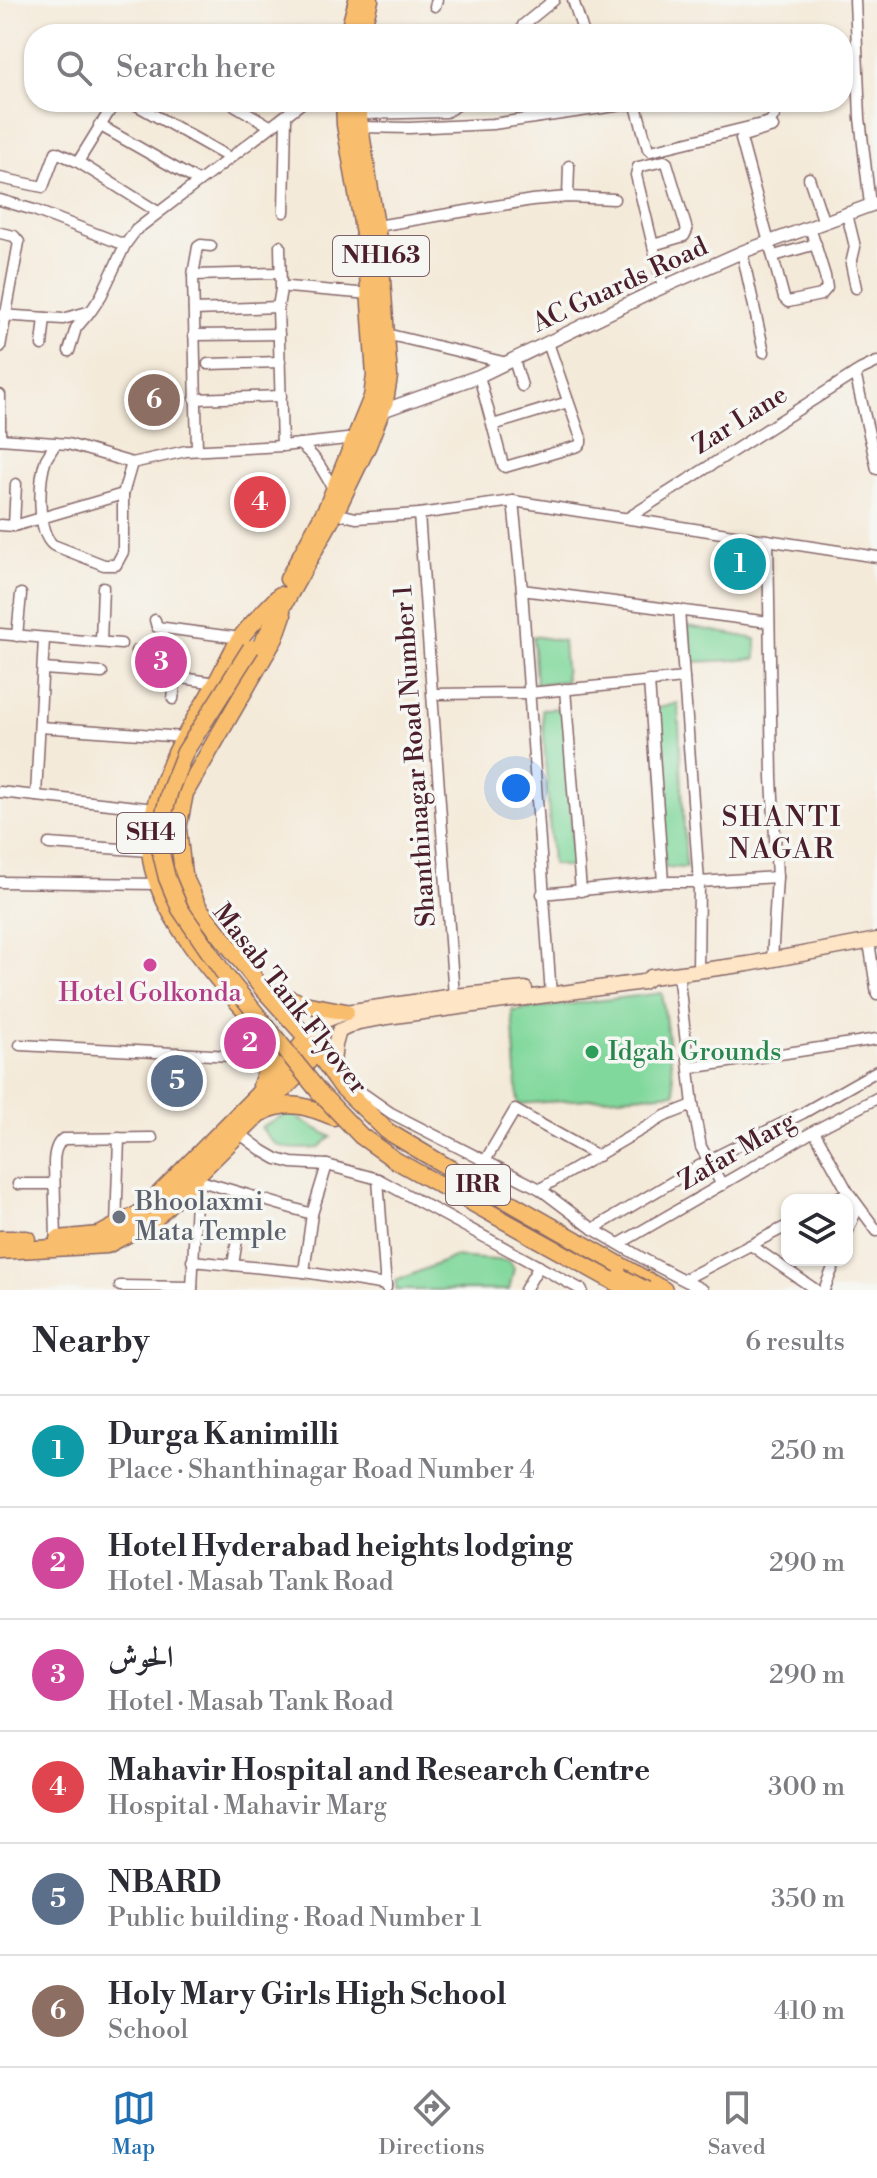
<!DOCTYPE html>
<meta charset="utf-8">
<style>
body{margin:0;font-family:"Libre Bodoni",Amiri,serif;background:#f2f2f3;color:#2b2b33}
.controls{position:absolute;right:24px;bottom:24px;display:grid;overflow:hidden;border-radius:16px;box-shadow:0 2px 6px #0004}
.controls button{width:72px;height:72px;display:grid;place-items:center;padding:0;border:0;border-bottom:2px solid #e1e1e2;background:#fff;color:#2b2b33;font:40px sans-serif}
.you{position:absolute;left:516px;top:788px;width:28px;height:28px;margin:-20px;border:6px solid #fff;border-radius:50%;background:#1a73e8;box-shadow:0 0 0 12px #1a73e833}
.badge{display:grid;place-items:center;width:52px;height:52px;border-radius:50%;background:#1f6fb2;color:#fff;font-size:26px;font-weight:700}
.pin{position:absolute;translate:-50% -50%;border:4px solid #fff;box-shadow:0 2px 8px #0006}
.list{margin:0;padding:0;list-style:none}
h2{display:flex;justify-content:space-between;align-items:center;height:104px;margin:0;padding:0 32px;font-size:34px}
h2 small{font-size:26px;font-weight:400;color:#7c7c81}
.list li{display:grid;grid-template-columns:52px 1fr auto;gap:24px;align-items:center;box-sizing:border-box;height:112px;padding:0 32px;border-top:2px solid #e1e1e2}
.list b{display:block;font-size:30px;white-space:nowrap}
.list p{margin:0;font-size:26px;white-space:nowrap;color:#7c7c81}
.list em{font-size:26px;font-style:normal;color:#7c7c81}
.icon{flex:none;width:44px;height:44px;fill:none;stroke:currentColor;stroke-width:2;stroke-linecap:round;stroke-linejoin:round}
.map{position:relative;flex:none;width:877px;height:1290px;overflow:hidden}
.search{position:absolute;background:#fff;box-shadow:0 2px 6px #0004;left:24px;right:24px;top:24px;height:88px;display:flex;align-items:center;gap:20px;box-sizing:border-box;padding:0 28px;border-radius:32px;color:#7c7c81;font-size:30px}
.sheet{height:776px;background:#fff}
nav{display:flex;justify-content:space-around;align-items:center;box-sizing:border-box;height:112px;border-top:2px solid #e1e1e2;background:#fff;font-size:22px;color:#7c7c81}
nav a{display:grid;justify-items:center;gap:4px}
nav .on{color:#1f6fb2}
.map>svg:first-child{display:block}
.green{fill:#81d89c;stroke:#667c64;stroke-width:2}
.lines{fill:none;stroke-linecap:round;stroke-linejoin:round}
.minor-casing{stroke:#866668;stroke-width:13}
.tertiary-casing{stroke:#866668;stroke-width:15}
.secondary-casing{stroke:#866668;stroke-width:17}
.primary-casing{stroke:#866668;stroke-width:19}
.trunk-casing{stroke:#866668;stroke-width:19}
.minor{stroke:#fff;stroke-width:10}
.tertiary{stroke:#fff;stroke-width:12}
.secondary{stroke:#fde5c5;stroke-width:14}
.primary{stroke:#f9be6d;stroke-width:16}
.trunk{stroke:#f9be6d;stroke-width:16}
.trunk-bridge-casing{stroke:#866668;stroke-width:19;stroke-linecap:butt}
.trunk-bridge{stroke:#f9be6d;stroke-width:16}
.hotel-dot{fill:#d1479c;stroke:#f6f6f2;stroke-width:3}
.leisure-dot{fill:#2e9e5b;stroke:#f6f6f2;stroke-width:3}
.worship-dot{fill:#6b7280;stroke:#f6f6f2;stroke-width:3}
.labels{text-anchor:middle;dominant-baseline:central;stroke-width:7;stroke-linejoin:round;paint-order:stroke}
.shield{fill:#f6f6f2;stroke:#7e6067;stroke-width:2}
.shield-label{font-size:24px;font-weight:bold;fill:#4a1f2b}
.street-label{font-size:26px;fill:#4a1f2b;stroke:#f6f6f2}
.hotel-label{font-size:26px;fill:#b23c85;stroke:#f6f6f2}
.leisure-label{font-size:26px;fill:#27864d;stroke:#f6f6f2;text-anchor:start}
.worship-label{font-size:26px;fill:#5b616d;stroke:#f6f6f2;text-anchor:start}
.neighbourhood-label{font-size:28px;letter-spacing:2px;fill:#4a1f2b;stroke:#f6f6f2}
</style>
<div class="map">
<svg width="877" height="1290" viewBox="0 0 877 1290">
<rect width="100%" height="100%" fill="#f6f6f2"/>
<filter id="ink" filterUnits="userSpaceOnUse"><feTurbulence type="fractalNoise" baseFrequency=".0125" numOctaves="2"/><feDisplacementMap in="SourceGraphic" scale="16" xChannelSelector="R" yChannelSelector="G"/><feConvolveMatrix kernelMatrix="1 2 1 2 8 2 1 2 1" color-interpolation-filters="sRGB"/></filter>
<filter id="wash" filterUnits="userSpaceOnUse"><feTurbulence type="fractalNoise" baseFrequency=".006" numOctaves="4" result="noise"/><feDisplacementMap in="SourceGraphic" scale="32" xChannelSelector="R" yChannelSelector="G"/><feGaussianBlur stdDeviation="1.8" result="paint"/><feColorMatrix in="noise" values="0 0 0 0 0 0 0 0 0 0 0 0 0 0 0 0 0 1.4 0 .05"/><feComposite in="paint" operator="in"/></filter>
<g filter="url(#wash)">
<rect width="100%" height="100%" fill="#f4ead9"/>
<g class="green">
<path d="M688,626L756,639V659L692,662Z"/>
<path d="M533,636L563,641L566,681L536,684Z"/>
<path d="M678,703L686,868L665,867L655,709Z"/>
<path d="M566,708L573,868L552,864L542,709Z"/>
<path d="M662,993L675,1093L518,1104L512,1011Z"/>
<path d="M289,1113L331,1137L318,1148C292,1149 276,1153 261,1127Z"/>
<path d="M454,1257L509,1261L514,1268L509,1290H396V1281Z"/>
</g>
</g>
<g filter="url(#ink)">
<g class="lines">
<g class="minor-casing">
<g id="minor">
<path d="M573,0L584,34"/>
<path d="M855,0L860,118L870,205"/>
<path d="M435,6L437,0"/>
<path d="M523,25L554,0"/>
<path d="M131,102L230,158"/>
<path d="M229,102L270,126"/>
<path d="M635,102L648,149L651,151L770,122L774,116L773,102"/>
<path d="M359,114L446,112L463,102"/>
<path d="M99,125L198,181"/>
<path d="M360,127L409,128L493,124L643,102"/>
<path d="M773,127L743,136L741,139L784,298L788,302L821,295L827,288L825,276L810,227"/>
<path d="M78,162L115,102"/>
<path d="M0,178L43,187L56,152L78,162L158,212"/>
<path d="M809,178L824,223"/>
<path d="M568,197L569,166"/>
<path d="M0,200L34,210L125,245"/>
<path d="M284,212L286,117"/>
<path d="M847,214L855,247L851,264L856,288"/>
<path d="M377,226L532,200L568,197L614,199"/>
<path d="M0,233L14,236L19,242L0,347"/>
<path d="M653,245L684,236L687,230L667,163L664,161L638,167L636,175L663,287"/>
<path d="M280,246L281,289L278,307L282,446"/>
<path d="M742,252L764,352"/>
<path d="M774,256L816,244"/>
<path d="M193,275L280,273"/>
<path d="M288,287L370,294"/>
<path d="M194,310L278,307"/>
<path d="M0,315L63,319L91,311L101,296L125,245L136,230L303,102"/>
<path d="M386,334L507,363"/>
<path d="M194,335L279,334"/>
<path d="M42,345L45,318"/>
<path d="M69,351L76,328L88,314"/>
<path d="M514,360L522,386"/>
<path d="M208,364L280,362"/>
<path d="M855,373L877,469"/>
<path d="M479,376L503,465L505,467L578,446L581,443V438L548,343"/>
<path d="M0,395V439"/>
<path d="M195,399L281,396"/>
<path d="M493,425L568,402"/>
<path d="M0,439L68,444L132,463L186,451L282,446L356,438"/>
<path d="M56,443C53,448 49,454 46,459C39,479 36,531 53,545L104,565H116L123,552V494"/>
<path d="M299,444C318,458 322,470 334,490"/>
<path d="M197,450L193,275L198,247L201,245L211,246"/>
<path d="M513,501L522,590L551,995"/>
<path d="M335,513L356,518L419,514L513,501L877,557"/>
<path d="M419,514L454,996"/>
<path d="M628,518L860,370L877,362"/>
<path d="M0,525L14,526L123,494L132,463"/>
<path d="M14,526L16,484"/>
<path d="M768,540L772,777L777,877L772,960"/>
<path d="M522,590L769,622"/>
<path d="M679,610L699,882L698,971"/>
<path d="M155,620L157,627L240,638"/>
<path d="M0,634L121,644"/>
<path d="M17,636L21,594"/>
<path d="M101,642L103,587"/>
<path d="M136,651L172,655L178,661L176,677L216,683"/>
<path d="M43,669L102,673"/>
<path d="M649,681L663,882"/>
<path d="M565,689L581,891"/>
<path d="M433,694L529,693L684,678"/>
<path d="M173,699L176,677"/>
<path d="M40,727L184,737"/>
<path d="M0,792L155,809"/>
<path d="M36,796L44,638"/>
<path d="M49,844L150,851"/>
<path d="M0,882L158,884"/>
<path d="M542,894L663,882H699L777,877"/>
<path d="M869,942L877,994"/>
<path d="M678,972L693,1105L701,1147L722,1185"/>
<path d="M20,1045L271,1058"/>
<path d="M690,1068L877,1039"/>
<path d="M178,1070V1053"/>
<path d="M351,1085L391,1113L540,1189L593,1229L649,1262L703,1290"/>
<path d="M814,1131L848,1192L877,1231"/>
<path d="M239,1133L263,1151L277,1159L292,1163L327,1165L378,1179L582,1290"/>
<path d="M485,1161L515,1110L598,1156"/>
<path d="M378,1179L386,1288"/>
<path d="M197,1180L312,1214L327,1165"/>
<path d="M18,1184H54"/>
<path d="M540,1189L665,1116L693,1105"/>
<path d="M834,1200L848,1192"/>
<path d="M116,1227L119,1138"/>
<path d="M593,1229L709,1160L803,1113L877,1071"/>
<path d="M847,1233L858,1206"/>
<path d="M56,1239L54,1164C54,1155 55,1145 63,1139L152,1138"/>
<path d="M619,1244L814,1131L877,1098"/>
<path d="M752,1246L816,1290"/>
<path d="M192,1261L304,1272L386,1285"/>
<path d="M233,1265L238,1233"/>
<path d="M304,1272L312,1214"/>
<path d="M685,1279L787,1226"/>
<path d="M120,1286L192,1287"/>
<path d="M192,1290L197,1176"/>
<path d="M525,1290L539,1266"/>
<path d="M824,1290L836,1260"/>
</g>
</g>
<g class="tertiary-casing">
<path id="tertiary" d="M382,411L479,376L652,292L742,252L877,203"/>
</g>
<g class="secondary-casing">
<g id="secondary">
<path d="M307,1038L326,1020L346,1012L454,996L525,989"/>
<path d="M332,1072L335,1045L339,1031L358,1022L387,1017L643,982L651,977L748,964L877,940"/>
</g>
</g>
<g class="primary-casing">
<g id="primary">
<path d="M283,615L275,638L185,793L178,829L183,874L199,908L262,988L307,1038L342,1087L387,1131L444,1165L664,1290"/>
<path d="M268,990L304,1004L346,1012"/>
<path d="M243,1008C210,971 170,925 155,876C134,810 184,738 216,683C224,669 230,654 239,640C250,624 267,609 280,595"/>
<path d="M261,1085L271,1058L269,1038"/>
<path d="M263,1112C289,1099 309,1107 334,1117"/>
<path d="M0,1239H27"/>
<path d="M58,1239L99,1235L140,1213L276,1076L307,1038"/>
<path d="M0,1251L107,1245L153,1221L197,1175L297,1076L317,1050"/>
</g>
</g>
<g class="trunk-casing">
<g id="trunk">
<path d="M348,34L357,0"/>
<path d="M361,34L370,0"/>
<path d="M288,579L327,507L372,397L375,376L366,246L345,125L344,102"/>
<path d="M256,654L335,513L368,445L385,401L389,377L380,251L360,127L358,102"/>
</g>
</g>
<use href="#minor" class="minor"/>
<use href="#tertiary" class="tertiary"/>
<use href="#secondary" class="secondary"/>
<use href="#primary" class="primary"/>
<use href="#trunk" class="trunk"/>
<g class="trunk-bridge-casing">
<g id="trunk-bridge">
<path d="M251,648L185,752L170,790L163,817L160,849L167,878L180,909L225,975L320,1093L361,1136L395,1160L629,1290"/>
<path d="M621,1277L646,1290"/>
</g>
</g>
<use href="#trunk-bridge" class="trunk-bridge"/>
</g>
</g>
<circle class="hotel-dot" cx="150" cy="965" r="8"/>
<circle class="leisure-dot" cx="592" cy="1052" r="8"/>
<circle class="worship-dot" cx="119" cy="1217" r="8"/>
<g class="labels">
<g class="shield">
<rect x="333" y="236" width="96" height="40" rx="6"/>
<rect x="117" y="813" width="68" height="40" rx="6"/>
<rect x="446" y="1165" width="64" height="40" rx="6"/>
</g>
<g class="shield-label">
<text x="381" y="256">NH163</text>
<text x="151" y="833">SH4</text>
<text x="478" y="1185">IRR</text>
</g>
<g class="street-label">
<text transform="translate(620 285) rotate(-25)">AC Guards Road</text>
<text transform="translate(740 420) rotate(-32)">Zar Lane</text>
<text transform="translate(415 756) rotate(-94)">Shanthinagar Road Number 1</text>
<text transform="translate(290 999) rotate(52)">Masab Tank Flyover</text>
<text transform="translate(737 1151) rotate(-30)">Zafar Marg</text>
</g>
<g class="hotel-label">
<text x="150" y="993">Hotel Golkonda</text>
</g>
<g class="leisure-label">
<text x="608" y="1052">Idgah Grounds</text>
</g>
<g class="worship-label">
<text x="135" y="1202">Bhoolaxmi<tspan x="135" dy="30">Mata Temple</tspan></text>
</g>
<g class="neighbourhood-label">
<text x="782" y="817">SHANTI<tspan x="782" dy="32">NAGAR</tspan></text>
</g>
</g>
</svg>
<div class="controls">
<button><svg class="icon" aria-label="layers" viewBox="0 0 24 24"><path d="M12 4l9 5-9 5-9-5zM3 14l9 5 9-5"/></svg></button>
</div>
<div class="you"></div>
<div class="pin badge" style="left:740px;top:564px;background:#0f9aa8">1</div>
<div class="pin badge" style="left:250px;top:1043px;background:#d1479c">2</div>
<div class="pin badge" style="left:161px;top:662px;background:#d1479c">3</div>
<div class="pin badge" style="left:260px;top:502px;background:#e0444e">4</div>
<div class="pin badge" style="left:177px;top:1081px;background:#5c6f8a">5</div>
<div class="pin badge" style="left:154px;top:400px;background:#8d6e63">6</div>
<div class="search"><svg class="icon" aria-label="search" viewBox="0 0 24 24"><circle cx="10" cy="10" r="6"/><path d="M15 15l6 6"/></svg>Search here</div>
</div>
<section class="sheet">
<h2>Nearby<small>6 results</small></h2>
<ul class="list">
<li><span class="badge" style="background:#0f9aa8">1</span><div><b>Durga Kanimilli</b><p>Place · Shanthinagar Road Number 4</p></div><em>250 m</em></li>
<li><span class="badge" style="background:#d1479c">2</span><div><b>Hotel Hyderabad heights lodging</b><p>Hotel · Masab Tank Road</p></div><em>290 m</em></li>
<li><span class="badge" style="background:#d1479c">3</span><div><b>الحوش</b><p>Hotel · Masab Tank Road</p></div><em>290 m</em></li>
<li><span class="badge" style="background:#e0444e">4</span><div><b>Mahavir Hospital and Research Centre</b><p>Hospital · Mahavir Marg</p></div><em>300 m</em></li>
<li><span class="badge" style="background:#5c6f8a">5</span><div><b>NBARD</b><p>Public building · Road Number 1</p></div><em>350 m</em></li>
<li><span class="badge" style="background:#8d6e63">6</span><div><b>Holy Mary Girls High School</b><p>School</p></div><em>410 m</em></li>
</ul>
</section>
<nav>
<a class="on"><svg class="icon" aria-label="map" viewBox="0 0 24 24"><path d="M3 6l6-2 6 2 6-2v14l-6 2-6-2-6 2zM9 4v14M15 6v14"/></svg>Map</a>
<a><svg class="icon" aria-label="directions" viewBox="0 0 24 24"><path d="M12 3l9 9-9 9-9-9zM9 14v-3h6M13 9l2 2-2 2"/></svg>Directions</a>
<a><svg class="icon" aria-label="saved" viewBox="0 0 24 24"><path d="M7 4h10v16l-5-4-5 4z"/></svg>Saved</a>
</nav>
